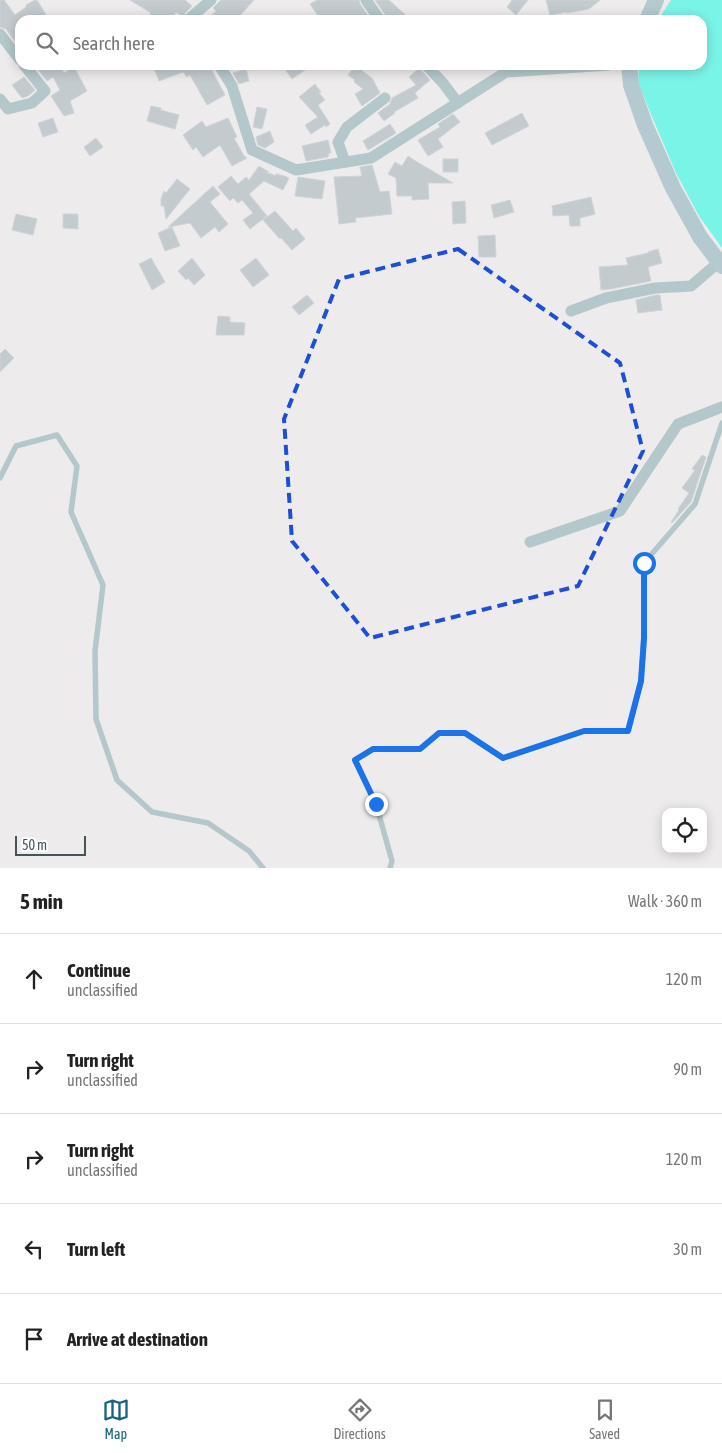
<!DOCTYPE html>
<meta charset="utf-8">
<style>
body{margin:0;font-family:"Asap Condensed",sans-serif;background:#f6f6f6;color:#222}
.controls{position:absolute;right:15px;bottom:15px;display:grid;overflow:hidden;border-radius:10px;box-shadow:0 2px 12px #0003}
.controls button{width:45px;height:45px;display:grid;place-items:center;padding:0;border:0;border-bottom:1px solid #e0e0e0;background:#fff;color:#222;font:25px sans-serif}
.scale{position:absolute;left:15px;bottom:12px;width:71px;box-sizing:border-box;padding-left:5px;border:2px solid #42565a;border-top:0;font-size:14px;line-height:18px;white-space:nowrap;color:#42565a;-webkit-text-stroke:4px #fff;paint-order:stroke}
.stop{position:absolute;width:15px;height:15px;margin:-11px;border:4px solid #1a73e8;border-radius:50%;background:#fff}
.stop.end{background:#1a73e8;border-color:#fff;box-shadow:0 1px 5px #0008}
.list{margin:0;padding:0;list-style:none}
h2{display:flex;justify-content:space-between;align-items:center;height:65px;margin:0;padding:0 20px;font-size:21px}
h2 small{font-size:16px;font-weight:400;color:#767676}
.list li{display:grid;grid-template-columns:32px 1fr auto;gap:15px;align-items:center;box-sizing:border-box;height:90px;padding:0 20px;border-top:1px solid #e0e0e0}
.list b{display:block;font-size:19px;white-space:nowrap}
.list p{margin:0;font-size:16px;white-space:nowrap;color:#767676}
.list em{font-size:16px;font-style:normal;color:#767676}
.icon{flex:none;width:28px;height:28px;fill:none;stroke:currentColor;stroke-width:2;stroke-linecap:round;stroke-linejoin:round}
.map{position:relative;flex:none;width:722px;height:868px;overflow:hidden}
.search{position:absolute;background:#fff;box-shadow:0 2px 12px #0003;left:15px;right:15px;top:15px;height:55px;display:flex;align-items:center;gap:12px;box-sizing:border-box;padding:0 18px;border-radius:15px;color:#767676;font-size:19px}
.sheet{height:515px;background:#fff}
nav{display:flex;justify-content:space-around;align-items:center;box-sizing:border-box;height:70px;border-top:1px solid #e0e0e0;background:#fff;font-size:14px;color:#767676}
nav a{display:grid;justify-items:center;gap:2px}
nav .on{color:#16637d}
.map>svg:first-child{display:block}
.water{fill:#7bf4e8}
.building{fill:#c4cbcf;stroke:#ced4d8}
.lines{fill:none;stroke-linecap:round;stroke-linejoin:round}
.lane{stroke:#b4c7ca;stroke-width:5.5}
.street{stroke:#b4c7ca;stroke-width:11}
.secondary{stroke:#b4cad0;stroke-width:16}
.route{stroke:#1a73e8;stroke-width:6}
.marked{fill:none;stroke:#1d4ed8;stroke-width:4;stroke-dasharray:10 6;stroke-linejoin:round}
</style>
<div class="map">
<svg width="722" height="868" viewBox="0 0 722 868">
<rect width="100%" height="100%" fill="#eeebec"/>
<path class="water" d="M671,0H722V248L699,216L676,173L650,112L638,82L639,65H702V20H658Z"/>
<g class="building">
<path d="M0,0H4L15,15L26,7V5L35,0H37L49,20H20V48L6,29L0,27Z"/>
<path d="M130,0H185L192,6L185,13L183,17L176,12L171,20H152L148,17L151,13Z"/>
<path d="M221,0H254L236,20H206L216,11L213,8Z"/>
<path d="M317,0H359L360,4L371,20H321L310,4Z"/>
<path d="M375,0H389L411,20H387L386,16Z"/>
<path d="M512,0H528L516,15L507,7Z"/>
<path d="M546,0H600L589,9L567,13V12L550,15Z"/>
<path d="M35,65H59L64,73L74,67L87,91L70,101L74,113L64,116L51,96L60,90L53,77L47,81Z"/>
<path d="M153,65H209L225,95L207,105L190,75L187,77L183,72L159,81Z"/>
<path d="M289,65H312L292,79L284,68Z"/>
<path d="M355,66L372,78L380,93L362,106L355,94L363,89L354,82L355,80L348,75Z"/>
<path d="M419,68L430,80L415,93L418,98L394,112L395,113L384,121L378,113L390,104L392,98L416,85L409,77Z"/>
<path d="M246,69L249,81L239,84L233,73Z"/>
<path d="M24,77L35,90L28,96L22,98L12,85Z"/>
<path d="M315,84L321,92L319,93L325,100L318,105L330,124L326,127L325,125L311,134L305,125L318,117L299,97Z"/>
<path d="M151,106L161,108V110L179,115L175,129L147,121Z"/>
<path d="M257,107L267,109L262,129L253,127Z"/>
<path d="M522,113L529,126L492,145L485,133Z"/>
<path d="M453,114L460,122L438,139L443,147L428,156L418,140L440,127L438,124Z"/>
<path d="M53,118L58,132L43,137L38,123Z"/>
<path d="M228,118L237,137L234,138L244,156L247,158L232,166L220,145L203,157L196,147L193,150L183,135L202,121L206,127Z"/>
<path d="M390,124L396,133L368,150L363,141Z"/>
<path d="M270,131L274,142L265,148L258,145L256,137Z"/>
<path d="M96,138L103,147L90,156L84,147Z"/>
<path d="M328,140L331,153H329L328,157L306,161L302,146Z"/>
<path d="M408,156L417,162L453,183H428L429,199L412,200V196H397L396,178L388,174L395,162L402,166Z"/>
<rect x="443" y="159" width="15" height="13"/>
<path d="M372,165L380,192L389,191L392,214L355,218L356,222L339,224L334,177L362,176L360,167Z"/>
<path d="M259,166L269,172L266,173L272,174L275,176L276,174L284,176L289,178L283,190L264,181L249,194L267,216L250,229L243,220L253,213L242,200L238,203L233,198L230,201L218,187L231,176L238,184L246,177L249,180Z"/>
<path d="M298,177L325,181L322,199L295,196Z"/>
<path d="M177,179L190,189L166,219L164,206H161V199L164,191L166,193Z"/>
<path d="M213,186L220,194L210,202L228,224L219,232L215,227L201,238L190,223L168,227Z"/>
<path d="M591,197L595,214L580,218V226H570L569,215L553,216L552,206Z"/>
<path d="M510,200L514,212L494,218L491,205Z"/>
<path d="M465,201L466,223L453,224L452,202Z"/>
<path d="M275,211L293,231L296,228L305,239L292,250L281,238L280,239L263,220Z"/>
<path d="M16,214L37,219L33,235L12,230Z"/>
<path d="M63,214H78V229L63,228Z"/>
<path d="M172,227L180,246L165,251L158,233Z"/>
<path d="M495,235L496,257H479L478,236Z"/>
<path d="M658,249L662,263L648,267L651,281L611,289L601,290L599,267L628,265L626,258L648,253V252Z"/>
<path d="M151,258L165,282L152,290L139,264Z"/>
<path d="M192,258L205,275L194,285L188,278L186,280L178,271Z"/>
<path d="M256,258L269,275L253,287L240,270Z"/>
<path d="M307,295L314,303L299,315L292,307Z"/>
<path d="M656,295H660L662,310L638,313L636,300Z"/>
<path d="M218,316L230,317V322L245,323L244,335H216Z"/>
<path d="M5,349L14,358L0,372V354Z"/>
<path d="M702,455L706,457L691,502L672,523L671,522L679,510L678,509L689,493L682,488L695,470L692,469Z"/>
</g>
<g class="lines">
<g class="lane">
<path d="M0,478L16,446L57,435L77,466L71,512L103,585L95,651L96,719L117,780L152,812L208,823L249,851L263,868"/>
<path d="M390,868L392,861L376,804L355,760L373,749H420L439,733H465L503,758L584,731H628L641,681L644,638V563L695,504L722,423"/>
</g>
<g class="street">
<path d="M366,0L380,20"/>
<path d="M191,20L190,18L211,0"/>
<path d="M0,34L20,60"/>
<path d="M219,65L232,86L252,150L296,170L371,158L506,72L609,65"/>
<path d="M426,65L443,83L458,103"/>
<path d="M0,99L8,109L32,103L45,91L24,65"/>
<path d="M345,162L338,142L347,127L385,98"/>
<path d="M571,311L606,298L655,288L691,286L719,262"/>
<path d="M530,542L620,511L678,424L722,407"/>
</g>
<g class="secondary">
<path d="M647,20L656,0"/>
<path d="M629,65L631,85L645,125L673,188L700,237L722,266"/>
</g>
</g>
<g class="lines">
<path class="route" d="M376,804L355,760L373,749H420L439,733H465L503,758L584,731H628L641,681L644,638V563"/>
</g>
<path class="marked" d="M458,249L620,363L643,451L578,586L370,638L292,541L284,419L339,279Z"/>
</svg>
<div class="controls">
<button><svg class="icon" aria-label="locate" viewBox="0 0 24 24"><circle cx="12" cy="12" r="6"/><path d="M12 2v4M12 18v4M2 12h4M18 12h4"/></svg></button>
</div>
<div class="scale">50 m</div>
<div class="stop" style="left:644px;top:563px"></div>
<div class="stop end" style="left:376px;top:804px"></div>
<div class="search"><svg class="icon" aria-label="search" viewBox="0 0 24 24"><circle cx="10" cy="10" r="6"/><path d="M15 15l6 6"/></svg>Search here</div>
</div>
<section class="sheet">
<h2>5 min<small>Walk · 360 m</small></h2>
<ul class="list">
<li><svg class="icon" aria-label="ahead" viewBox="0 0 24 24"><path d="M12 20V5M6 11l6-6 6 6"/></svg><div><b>Continue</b><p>unclassified</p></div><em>120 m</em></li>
<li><svg class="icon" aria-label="right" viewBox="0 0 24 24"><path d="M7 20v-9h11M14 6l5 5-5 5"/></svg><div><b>Turn right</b><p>unclassified</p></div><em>90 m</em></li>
<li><svg class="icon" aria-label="right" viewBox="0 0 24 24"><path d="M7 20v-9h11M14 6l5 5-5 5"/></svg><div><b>Turn right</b><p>unclassified</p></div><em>120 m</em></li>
<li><svg class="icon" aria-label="left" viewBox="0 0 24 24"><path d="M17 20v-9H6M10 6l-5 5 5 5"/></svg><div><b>Turn left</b></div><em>30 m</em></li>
<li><svg class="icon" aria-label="arrive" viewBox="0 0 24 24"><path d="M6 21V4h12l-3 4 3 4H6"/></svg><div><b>Arrive at destination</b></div></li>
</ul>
</section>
<nav>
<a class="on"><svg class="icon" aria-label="map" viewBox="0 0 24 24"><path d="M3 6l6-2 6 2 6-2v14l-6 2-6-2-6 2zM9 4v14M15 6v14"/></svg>Map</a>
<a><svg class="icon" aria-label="directions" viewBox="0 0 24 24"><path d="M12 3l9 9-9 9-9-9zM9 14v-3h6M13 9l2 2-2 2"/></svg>Directions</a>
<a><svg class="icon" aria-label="saved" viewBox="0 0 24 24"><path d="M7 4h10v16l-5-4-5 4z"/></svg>Saved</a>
</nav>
